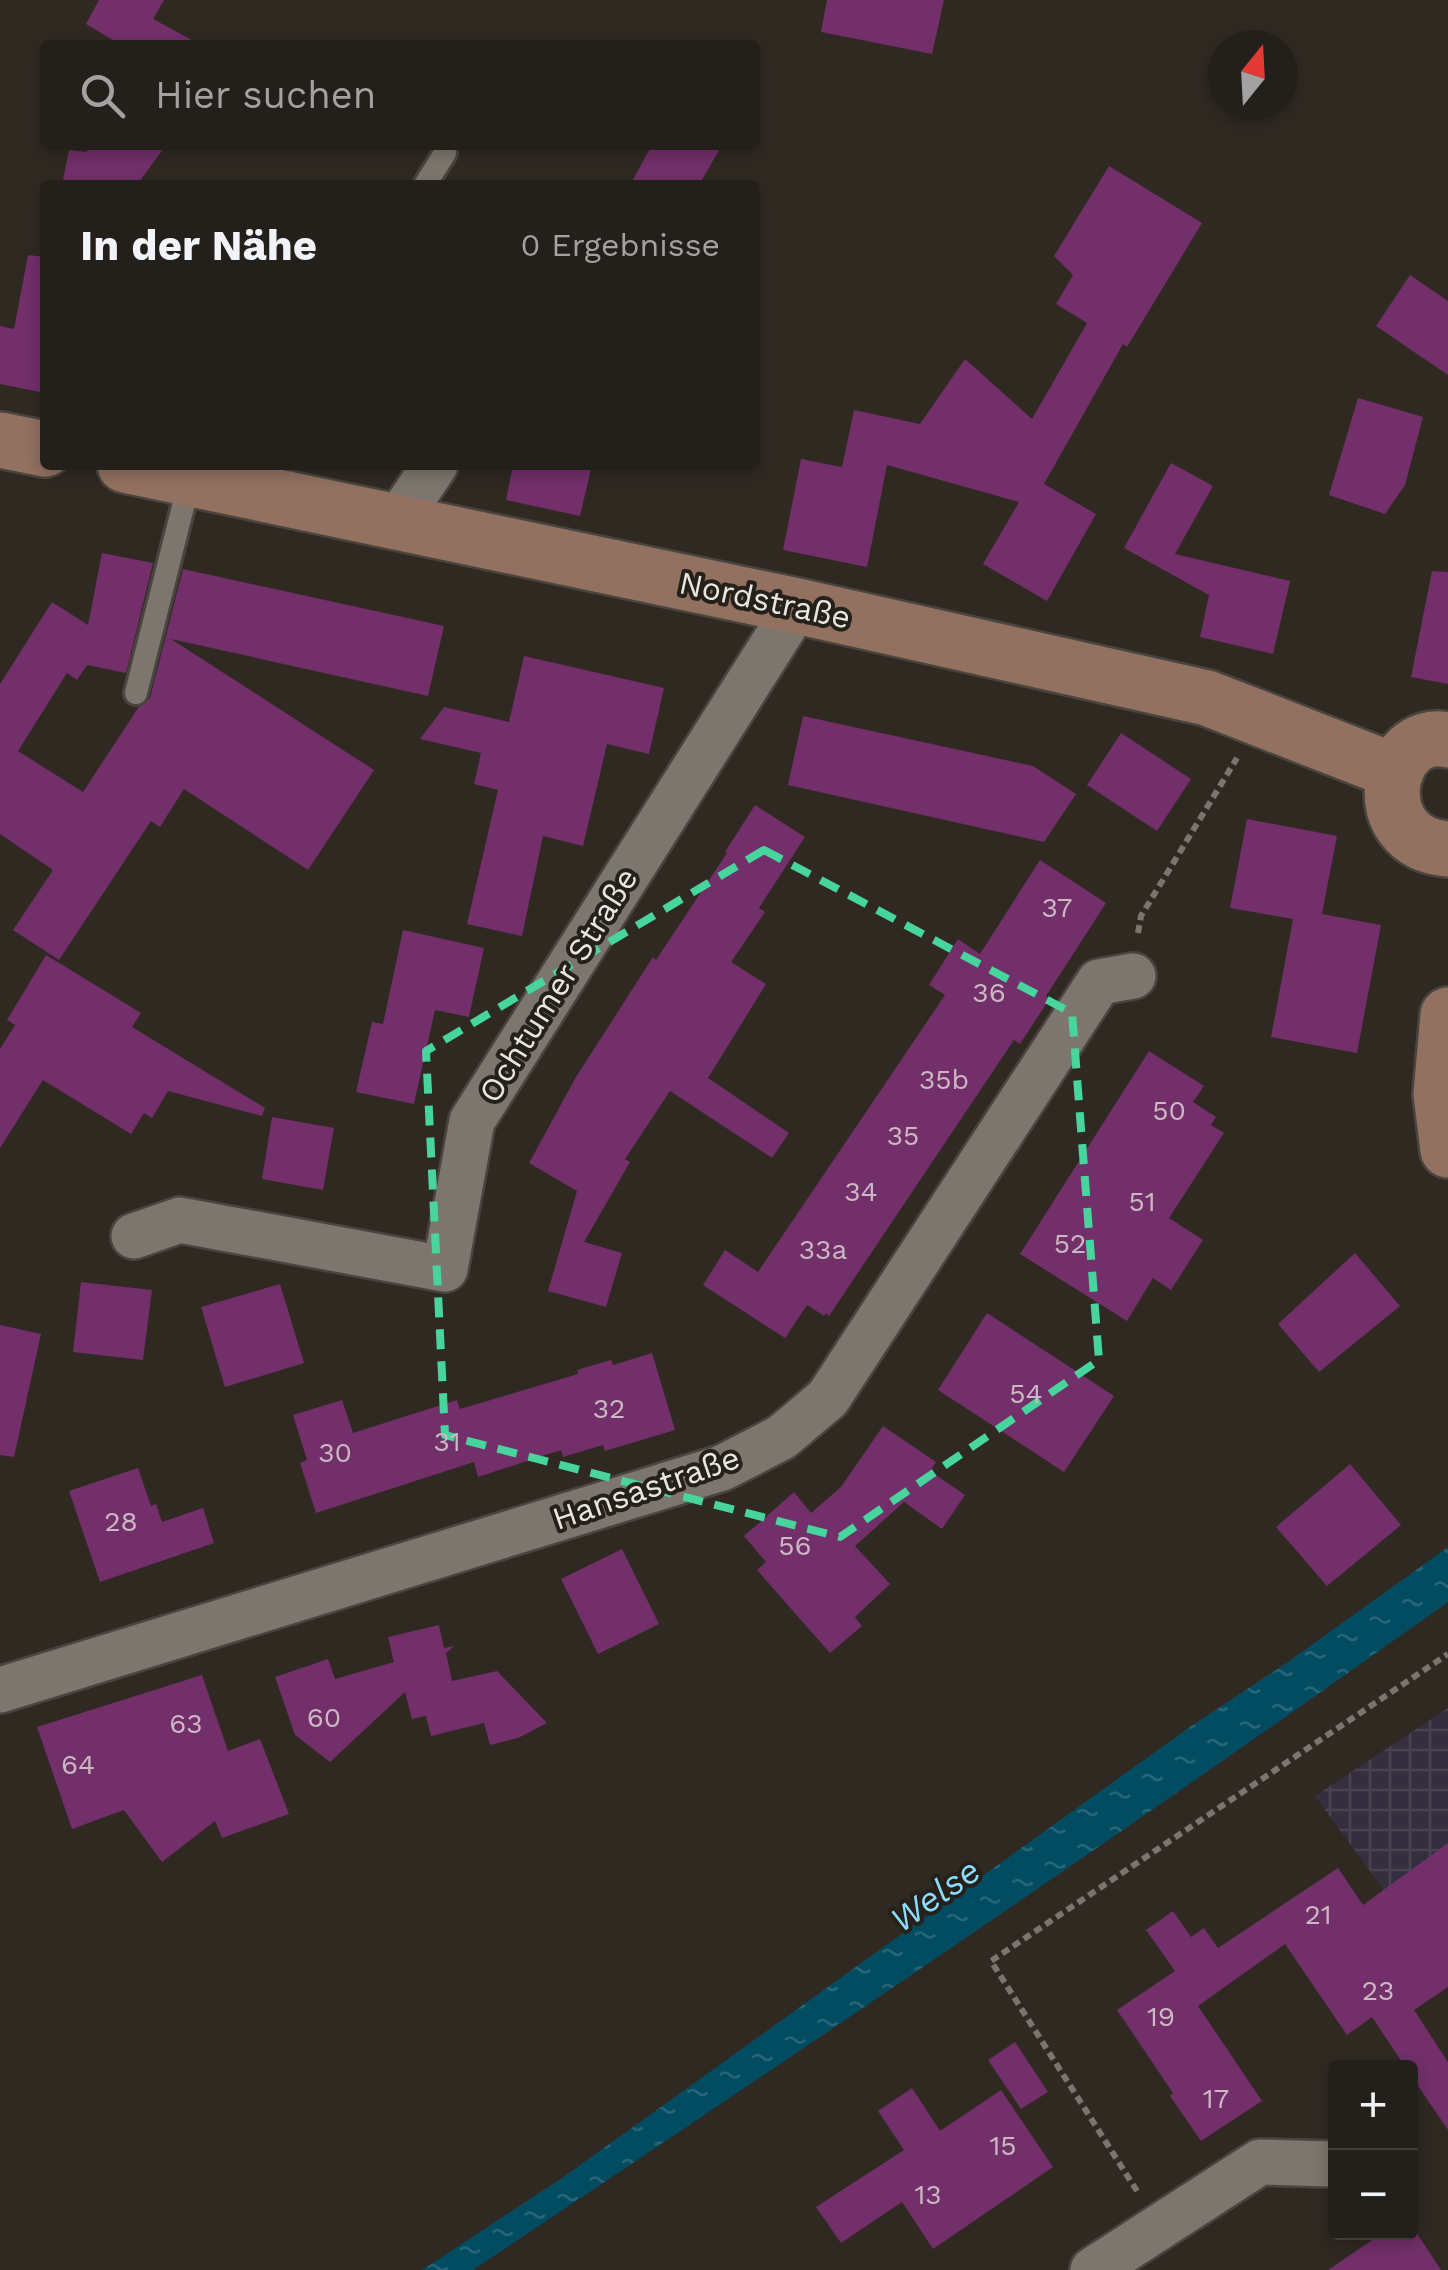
<!DOCTYPE html>
<html lang="de">
<meta charset="utf-8">
<style>
body{margin:0;font-family:"Work Sans",sans-serif;background:#2b2723;color:#f1f3f6}
.controls{position:absolute;right:30px;bottom:30px;display:grid;overflow:hidden;border-radius:10px;box-shadow:0 5px 15px #0003}
.controls button{width:90px;height:90px;display:grid;place-items:center;padding:0;border:0;border-bottom:2px solid #403d39;background:#231f1a;color:#f1f3f6;font:50px sans-serif}
.compass{position:absolute;left:1208px;top:30px;width:90px;height:90px;border-radius:50%;background:#231f1a;box-shadow:0 5px 15px #0003;rotate:18deg}
.list{margin:0;padding:0;list-style:none}
h2{display:flex;justify-content:space-between;align-items:center;height:130px;margin:0;padding:0 40px;font-size:42px}
h2 small{font-size:32px;font-weight:400;color:#a3a2a2}
.icon{flex:none;width:55px;height:55px;fill:none;stroke:currentColor;stroke-width:2;stroke-linecap:round;stroke-linejoin:round}
.map{position:relative;flex:none;width:1448px;height:2270px;overflow:hidden}
.search{position:absolute;background:#231f1a;box-shadow:0 5px 15px #0003;left:40px;top:40px;width:720px;height:110px;display:flex;align-items:center;gap:25px;box-sizing:border-box;padding:0 35px;border-radius:10px;color:#a3a2a2;font-size:38px}
.panel{position:absolute;background:#231f1a;box-shadow:0 5px 15px #0003;left:40px;top:180px;width:720px;height:290px;border-radius:10px}
.map>svg:first-child{display:block}
.industrial{fill:url(#industrial-grid)}
.water{fill:url(#water-ripples)}
.building{fill:#722f6a}
.lines{fill:none;stroke-linecap:round;stroke-linejoin:round}
.lane-casing{stroke:#49453e;stroke-width:28}
.street-casing{stroke:#49453e;stroke-width:50}
.secondary-casing{stroke:#49453e;stroke-width:60}
.path{stroke:#7a756f;stroke-width:6;stroke-dasharray:8 5;stroke-linecap:butt}
.lane{stroke:#7d766e;stroke-width:22}
.street{stroke:#7d766e;stroke-width:45}
.secondary{stroke:#927161;stroke-width:55}
.marked{fill:none;stroke:#47d49d;stroke-width:8;stroke-dasharray:20 12;stroke-linejoin:round}
.labels{text-anchor:middle;dominant-baseline:central;stroke-width:8;stroke-linejoin:round;paint-order:stroke}
.number-label{font-size:28px;fill:#cbb8c3}
.street-label{font-size:32px;fill:#e9e5e1;stroke:#252019}
.water-label{font-size:35px;font-style:italic;fill:#8adbfd;stroke:#252019}
</style>
<div class="map">
<svg width="1448" height="2270" viewBox="0 0 1448 2270">
<defs>
<pattern id="industrial-grid" width="8" height="8" patternUnits="userSpaceOnUse" patternTransform="scale(2.5)"><rect width="8" height="8" fill="#332f3f"/><path d="M0 4h8M4 0v8" fill="none" stroke="#474351"/></pattern>
<pattern id="water-ripples" width="26" height="14" patternUnits="userSpaceOnUse" patternTransform="scale(2.5)"><rect width="26" height="14" fill="#024c62"/><path d="M2 4q2-2 4 0t4 0M15 11q2-2 4 0t4 0" fill="none" stroke="#276678"/></pattern>
</defs>
<rect width="100%" height="100%" fill="#2f2922"/>
<path class="industrial" d="M1448,1708V1978L1315,1796Z"/>
<path class="water" d="M1448,1547V1602C1127,1831 801,2051 473,2270H422L562,2178L1187,1729L1288,1662Z"/>
<g class="building">
<path d="M99,0H164L153,19L201,45H121L86,24Z"/>
<path d="M827,0H944L932,54L821,32Z"/>
<path d="M92,145H166L137,185H62L69,150L86,152Z"/>
<path d="M652,145H722L699,185H630Z"/>
<path d="M1109,166L1202,223L1127,347L1123,344L1044,484L1096,514L1047,601L983,564L1019,502L887,465L867,567L783,550L801,459L842,467L854,410L920,424L965,359L1032,419L1087,323L1056,304L1073,275L1054,256Z"/>
<path d="M28,255L45,257V393L0,384V326L14,329Z"/>
<path d="M1410,275L1448,301V375L1376,326Z"/>
<path d="M1358,398L1423,417L1405,485L1385,514L1329,495Z"/>
<path d="M1171,463L1213,486L1175,554L1290,581L1273,654L1200,637L1209,595L1124,548Z"/>
<path d="M513,465H592L580,516L506,500Z"/>
<path d="M102,553L153,563L126,673L87,665L77,680L67,673L18,751L83,792L138,708L150,698L183,569L444,626L428,696L171,639L374,770L308,870L184,789L160,827L151,821L59,960L13,930L53,870L0,834V684L52,602L88,625Z"/>
<path d="M1432,571L1448,572V684L1411,677Z"/>
<path d="M524,656L664,688L649,754L607,744L583,846L543,836L522,936L467,924L498,790L474,784L481,753L420,739L444,707L509,722Z"/>
<path d="M803,716L1033,766L1076,794L1044,842L788,785Z"/>
<path d="M1121,733L1191,779L1157,831L1087,785Z"/>
<path d="M755,805L805,837L759,908L765,912L731,962L766,984L708,1078L789,1133L772,1158L670,1091L625,1159L630,1162L584,1242L622,1253L606,1307L548,1291L577,1191L529,1163L576,1077L653,957L656,960L727,853L725,852Z"/>
<path d="M1247,819L1337,836L1322,914L1381,925L1357,1053L1271,1037L1293,919L1230,908Z"/>
<path d="M1040,860L1106,903L1046,996L1050,998L1020,1044L1014,1040L829,1316L826,1313L824,1316L807,1305L785,1338L703,1285L725,1250L758,1272L945,995L929,985L958,939L980,954Z"/>
<path d="M403,930L484,948L469,1017L435,1010L414,1104L356,1092L372,1022L383,1024Z"/>
<path d="M46,955L141,1013L132,1027L265,1108L262,1116L168,1091L152,1118L144,1113L131,1134L43,1080L0,1148V1049L15,1025L7,1020Z"/>
<path d="M1149,1051L1204,1086L1193,1102L1216,1117L1211,1125L1224,1133L1169,1218L1203,1240L1171,1290L1153,1278L1127,1321L1020,1254Z"/>
<path d="M272,1117L334,1128L323,1190L262,1179Z"/>
<path d="M1355,1253L1400,1306L1319,1372L1278,1324Z"/>
<path d="M81,1282L152,1290L143,1360L73,1352Z"/>
<path d="M280,1284L304,1363L225,1387L201,1307Z"/>
<path d="M987,1313L1114,1396L1064,1472L938,1390Z"/>
<path d="M0,1325L41,1334L14,1457L0,1455Z"/>
<path d="M652,1353L675,1430L605,1451L603,1445L563,1457L561,1450L478,1477L474,1462L316,1513L300,1463L307,1460L293,1415L342,1400L353,1433L457,1400L460,1409L578,1374L577,1370L611,1360L613,1365Z"/>
<path d="M883,1426L936,1462L930,1471L965,1495L942,1529L904,1502L855,1546L890,1584L855,1617L862,1626L830,1653L757,1570L766,1562L744,1536L794,1492L811,1513L841,1487Z"/>
<path d="M1350,1464L1401,1525L1327,1586L1276,1527Z"/>
<path d="M138,1468L151,1506L156,1504L162,1522L203,1508L214,1543L100,1582L69,1491Z"/>
<path d="M622,1549L659,1624L598,1654L561,1579Z"/>
<path d="M439,1625L444,1648L454,1646L446,1653L452,1681L497,1671L547,1723L518,1738L490,1745L484,1723L431,1736L426,1716L412,1719L405,1692L330,1762L295,1735L275,1677L328,1659L335,1679L394,1662L388,1637Z"/>
<path d="M202,1675L228,1751L260,1739L289,1814L222,1838L215,1821L162,1862L124,1810L72,1829L37,1727Z"/>
<path d="M1448,1843V1987L1414,2010L1448,2062V2130L1410,2074V2068H1406L1372,2017L1347,2035L1285,1944L1198,2006L1262,2101L1201,2141L1170,2096L1173,2093L1117,2010L1175,1971L1146,1930L1173,1911L1191,1937L1204,1928L1218,1948L1338,1868L1363,1905Z"/>
<path d="M1015,2042L1048,2092L1021,2109L988,2060Z"/>
<path d="M912,2088L940,2131L1001,2090L1053,2167L933,2249L902,2202L841,2243L816,2207L904,2150L878,2111Z"/>
<path d="M1384,2232H1416L1441,2270H1328Z"/>
</g>
<g class="lines">
<g class="lane-casing">
<g id="lane">
<path d="M425,185L445,153"/>
<path d="M136,693L190,479"/>
</g>
</g>
<g class="street-casing">
<g id="street">
<path d="M396,523L435,465"/>
<path d="M134,1236L180,1220L445,1269L472,1121L797,606"/>
<path d="M0,1690L722,1468L782,1437L828,1398L1099,982L1133,976"/>
<path d="M1093,2270L1260,2162L1330,2164"/>
</g>
</g>
<g class="secondary-casing">
<g id="secondary">
<path d="M0,440L45,449"/>
<path d="M125,465L797,606L1207,698L1394,771"/>
<path d="M1448,740C1384,726 1364,843 1448,849"/>
<path d="M1448,1015L1441,1094L1448,1150"/>
</g>
</g>
<g class="path">
<path d="M1138,933L1141,916L1237,758"/>
<path d="M1137,2191L991,1961L1448,1654"/>
</g>
<use href="#lane" class="lane"/>
<use href="#street" class="street"/>
<use href="#secondary" class="secondary"/>
</g>
<path class="marked" d="M764,850L1072,1013L1099,1360L840,1537L445,1435L426,1051Z"/>
<g class="labels">
<g class="number-label">
<text x="1057" y="907">37</text>
<text x="989" y="992">36</text>
<text x="944" y="1079">35b</text>
<text x="1169" y="1110">50</text>
<text x="903" y="1135">35</text>
<text x="861" y="1191">34</text>
<text x="1142" y="1201">51</text>
<text x="1070" y="1243">52</text>
<text x="823" y="1249">33a</text>
<text x="1026" y="1393">54</text>
<text x="609" y="1408">32</text>
<text x="447" y="1441">31</text>
<text x="335" y="1452">30</text>
<text x="121" y="1521">28</text>
<text x="795" y="1545">56</text>
<text x="324" y="1717">60</text>
<text x="186" y="1723">63</text>
<text x="78" y="1764">64</text>
<text x="1318" y="1914">21</text>
<text x="1378" y="1990">23</text>
<text x="1161" y="2016">19</text>
<text x="1216" y="2098">17</text>
<text x="1003" y="2145">15</text>
<text x="928" y="2194">13</text>
</g>
<g class="street-label">
<text transform="translate(765 600) rotate(12)">Nordstraße</text>
<text transform="translate(558 985) rotate(-58)">Ochtumer Straße</text>
<text transform="translate(646 1488) rotate(-19)">Hansastraße</text>
</g>
<g class="water-label">
<text transform="translate(935 1895) rotate(-35)">Welse</text>
</g>
</g>
</svg>
<div class="controls">
<button>+</button>
<button>−</button>
</div>
<svg class="compass" viewBox="-18 -18 36 36"><path d="M0-13l5 13h-10z" fill="#e53935"/><path d="M0 13l5-13h-10z" fill="#a3a2a2"/></svg>
<div class="search"><svg class="icon" aria-label="search" viewBox="0 0 24 24"><circle cx="10" cy="10" r="6"/><path d="M15 15l6 6"/></svg>Hier suchen</div>
<section class="panel">
<h2>In der Nähe<small>0 Ergebnisse</small></h2>
<ul class="list">
</ul>
</section>
</div>
